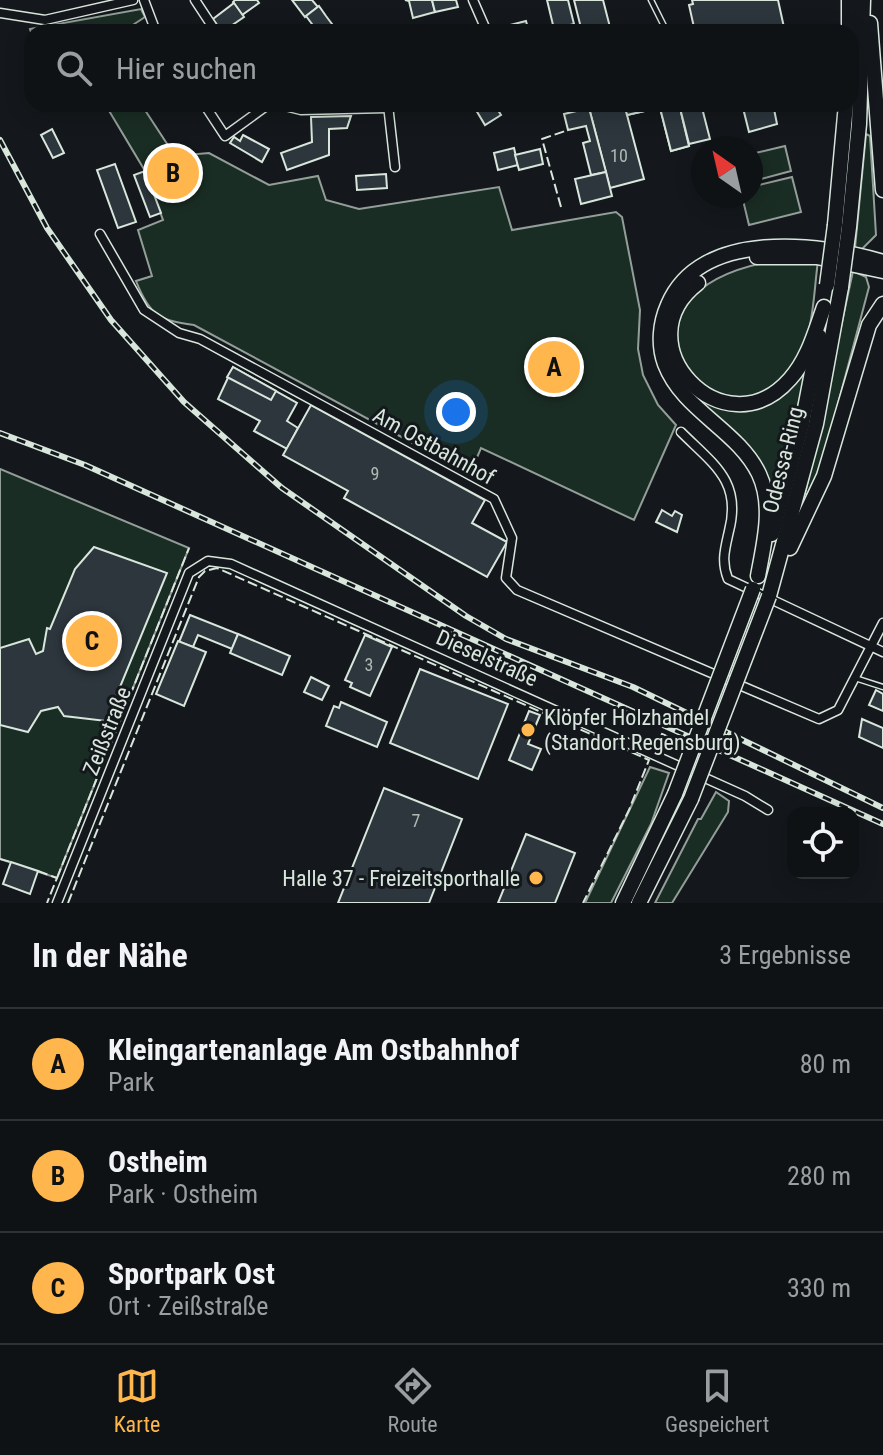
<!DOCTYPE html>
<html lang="de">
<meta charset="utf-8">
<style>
body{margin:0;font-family:"Roboto Condensed",sans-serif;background:#1d2022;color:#f1f3f6}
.controls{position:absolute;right:24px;bottom:24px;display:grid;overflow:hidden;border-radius:16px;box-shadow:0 4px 20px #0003}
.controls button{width:72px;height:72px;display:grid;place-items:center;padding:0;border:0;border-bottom:2px solid #2f3234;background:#0f1215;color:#f1f3f6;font:40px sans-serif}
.compass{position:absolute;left:691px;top:136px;width:72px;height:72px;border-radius:50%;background:#0f1215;box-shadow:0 4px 20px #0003;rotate:326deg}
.you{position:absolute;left:456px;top:412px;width:28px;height:28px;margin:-20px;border:6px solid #fff;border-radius:50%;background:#1a73e8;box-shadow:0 0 0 12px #1a73e833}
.badge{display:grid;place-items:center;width:52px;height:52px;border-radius:50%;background:#ffb74d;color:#111;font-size:26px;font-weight:700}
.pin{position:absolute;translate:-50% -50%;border:4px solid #fff;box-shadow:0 2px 8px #0006}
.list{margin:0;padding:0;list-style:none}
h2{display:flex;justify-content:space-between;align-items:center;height:104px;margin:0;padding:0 32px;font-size:34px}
h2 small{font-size:26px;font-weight:400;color:#9b9ea0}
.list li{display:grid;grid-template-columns:52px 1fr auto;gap:24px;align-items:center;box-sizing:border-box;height:112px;padding:0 32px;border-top:2px solid #2f3234}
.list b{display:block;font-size:30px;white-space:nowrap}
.list p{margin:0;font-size:26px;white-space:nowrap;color:#9b9ea0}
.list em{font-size:26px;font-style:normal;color:#9b9ea0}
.icon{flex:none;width:44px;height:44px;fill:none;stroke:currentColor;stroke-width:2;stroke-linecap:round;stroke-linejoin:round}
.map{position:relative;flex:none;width:883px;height:903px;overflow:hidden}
.search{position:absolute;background:#0f1215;box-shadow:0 4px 20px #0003;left:24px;right:24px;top:24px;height:88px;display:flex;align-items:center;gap:20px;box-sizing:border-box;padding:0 28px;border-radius:24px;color:#9b9ea0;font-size:30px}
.sheet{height:440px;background:#0f1215}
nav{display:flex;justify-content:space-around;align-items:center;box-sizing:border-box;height:112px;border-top:2px solid #2f3234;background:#0f1215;font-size:22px;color:#9b9ea0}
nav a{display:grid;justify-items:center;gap:4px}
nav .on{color:#ffb74d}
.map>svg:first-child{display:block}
.green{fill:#1a2d24;stroke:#939e99;stroke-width:2}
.building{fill:#2c363c;stroke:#d8e6dc;stroke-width:2}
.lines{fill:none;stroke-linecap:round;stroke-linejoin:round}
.lane-casing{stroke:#d8e6dc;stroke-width:7}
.street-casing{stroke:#d8e6dc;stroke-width:11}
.highway-casing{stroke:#d8e6dc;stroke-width:17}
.lane{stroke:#14181c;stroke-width:4}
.street{stroke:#14181c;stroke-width:8}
.highway{stroke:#14181c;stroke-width:14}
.rail-casing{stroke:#d8e6dc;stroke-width:6}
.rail{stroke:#14181c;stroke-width:3;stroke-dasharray:9;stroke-linecap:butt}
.highway-bridge-casing{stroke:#d8e6dc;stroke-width:17;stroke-linecap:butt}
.highway-bridge{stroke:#14181c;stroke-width:14}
.fence{stroke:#d8e6dc;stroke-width:2;stroke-dasharray:10 4;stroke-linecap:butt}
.poi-dot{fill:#ffb74d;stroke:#14181c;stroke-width:3}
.labels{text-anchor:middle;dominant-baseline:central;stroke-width:6;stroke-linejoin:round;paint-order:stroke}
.number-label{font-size:18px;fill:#adbab4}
.street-label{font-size:22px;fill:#d8e6dc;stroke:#14181c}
.poi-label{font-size:22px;fill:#d8e6dc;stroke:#14181c;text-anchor:start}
</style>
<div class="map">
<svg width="883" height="903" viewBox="0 0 883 903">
<rect width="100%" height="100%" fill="#14181c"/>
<g class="green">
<path d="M141,9L145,17L122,32H32V35L30,29Z"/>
<path d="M105,104H141L175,156L209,153L269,185L318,176L326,200L359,209L499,187L512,230L616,212L622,217L640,310L638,349L643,375L658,405L676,425L634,520L481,448L470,474L194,325C159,320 150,316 136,281L152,276L138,230L163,220L145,171Z"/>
<path d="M866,134L870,136L876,235L862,249L855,248Z"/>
<path d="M785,146L791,171L757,180L751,154Z"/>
<path d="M792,177L801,212L749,225L742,196H751V187Z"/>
<path d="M773,261H818C813,296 814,346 789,373C714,459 587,294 773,261Z"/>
<path d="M853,271L866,277L869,287L821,468L811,494H805Z"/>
<path d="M802,371L806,372L776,500H771L770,491L691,396L739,408Z"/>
<path d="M0,469L189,548L57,878L0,859Z"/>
<path d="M650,767L669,773L651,824L611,903H585Z"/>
<path d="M716,792L729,801L728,812L672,903H655L698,819H701Z"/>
</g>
<g class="building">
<path d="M235,0H257L259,3L242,15L233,2Z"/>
<path d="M292,0H312L318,7L305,17Z"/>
<path d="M405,0H432L435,12L413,18L409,1Z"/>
<path d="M432,0H456L458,7L435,12Z"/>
<path d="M547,0H568L574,24L554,29Z"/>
<path d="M574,0H603L611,31L582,32Z"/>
<path d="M692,0H778L785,32H695L689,5L693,4Z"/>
<path d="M234,3L244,17L222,32L213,19Z"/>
<path d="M319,6L326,16L338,32H318L306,16Z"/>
<path d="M526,21L529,32H508L506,26Z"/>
<path d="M486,104H494L501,115L485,125L476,110Z"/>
<path d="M604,104H647L649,110L627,115L644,179L610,188L589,108Z"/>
<path d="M624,104H647L649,110L627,115Z"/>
<path d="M659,104H679L689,146L671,151Z"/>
<path d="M659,104H679L689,146L671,151Z"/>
<path d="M679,104H701L710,139L689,144Z"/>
<path d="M742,104H773L777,124L749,132Z"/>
<path d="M589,108L606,172L591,175L583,143L590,141L586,126L568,130L564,114Z"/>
<path d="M351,116L347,128L329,129V155L287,170L281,153L312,142L311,117Z"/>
<path d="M52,129L64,153L53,158L41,135Z"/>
<path d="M243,135L269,149L262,162L230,143L234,137L240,141Z"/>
<path d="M514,148L518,165L498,170L494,153Z"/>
<path d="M540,149L543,164L519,170L515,155Z"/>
<path d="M115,164L136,222L118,228L97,170Z"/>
<path d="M145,171L161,213L150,217L134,175Z"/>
<path d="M606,172L612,196L581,204L575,179Z"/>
<path d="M386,174L387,188L357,190L356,176Z"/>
<path d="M233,367L297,403L287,421L298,428L287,449L254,431L260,421L218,399Z"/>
<path d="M233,367L276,391L271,400L227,377Z"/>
<path d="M311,405L485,500L472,523L507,542L487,577L344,498L348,491L283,455Z"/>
<path d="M662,510L672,516L675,511L682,515L677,532L656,522Z"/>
<path d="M94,547L167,573L106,721L64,716L58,707L41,711L28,732L0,725V648L29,639L36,654L43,651L47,628L50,629L75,569Z"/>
<path d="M190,615L238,634L232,649L198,635L193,647L179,642Z"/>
<path d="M238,634L290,656L282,675L230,653Z"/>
<path d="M365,635L392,647L370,696L350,687L352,683L345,680Z"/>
<path d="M178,641L206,652L184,706L156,694Z"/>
<path d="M420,669L508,704L478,779L390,743Z"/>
<path d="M311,677L329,686L322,700L304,692Z"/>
<path d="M876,690L883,694V711L869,705Z"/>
<path d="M341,702L387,722L377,747L326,726L334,706L339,708Z"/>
<path d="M529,711L540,715L528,744L541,749L532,770L509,760Z"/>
<path d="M862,719L883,728V748L859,737Z"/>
<path d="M662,734L680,742L676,751L658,743Z"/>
<path d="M384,788L462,819L429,903H338Z"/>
<path d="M526,834L575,853L555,903H498Z"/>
<path d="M11,862L38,871L30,894L3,884Z"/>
</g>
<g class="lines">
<g class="lane-casing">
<g id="lane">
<path d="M651,0L667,32"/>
<path d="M855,678L883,687"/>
</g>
</g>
<g class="street-casing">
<g id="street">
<path d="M144,0L156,32"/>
<path d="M195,0L216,32"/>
<path d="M473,0L487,32"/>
<path d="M0,13L45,20L133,0"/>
<path d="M204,104L225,136L269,104"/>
<path d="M277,104L301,110L387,108"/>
<path d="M533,104H551"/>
<path d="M388,105L395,167"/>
<path d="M100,234L144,310L179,333L200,339L494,499L512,538L506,578L517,590L819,719L838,710L883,623"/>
<path d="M681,432C713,464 742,481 729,531C725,549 721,561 728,579L883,652"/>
<path d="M57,903L189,573L208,561L231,564L745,796L768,810"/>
</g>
</g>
<g class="highway-casing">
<g id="highway">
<path d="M870,23L883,190"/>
<path d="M849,32V0"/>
<path d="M835,225L846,104"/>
<path d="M849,227L859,124L863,0"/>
<path d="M757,257H817L883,271"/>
<path d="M698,283C620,343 724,454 790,379C808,359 815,332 824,307"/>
<path d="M772,534L802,424L819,336"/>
<path d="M790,548L824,476L869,325L883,304"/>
<path d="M758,576C764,543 774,506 759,474C738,430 683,411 665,364C658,345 660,323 668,305C700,228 821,243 883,262"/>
<path d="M769,596L816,424L841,287"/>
<path d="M623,903L675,794"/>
<path d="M639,903L691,799"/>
</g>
</g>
<use href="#lane" class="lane"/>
<use href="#street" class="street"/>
<use href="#highway" class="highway"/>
<g class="rail-casing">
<g id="rail">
<path d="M0,140L47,228L111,320L184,402L282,488L466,616L506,639L633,687L883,808"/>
<path d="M0,433L85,465L883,824"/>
</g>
</g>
<use href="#rail" class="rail"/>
<g class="highway-bridge-casing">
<g id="highway-bridge">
<path d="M827,285L835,225"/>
<path d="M841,287L849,227"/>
<path d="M675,794L753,589"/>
<path d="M691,799L769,596"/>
</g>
</g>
<use href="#highway-bridge" class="highway-bridge"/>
<g class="fence">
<path d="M561,207L542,139L568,130"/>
<path d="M0,859L11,862"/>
<path d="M38,871L57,878L47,903"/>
<path d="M57,878L189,548"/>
<path d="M68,903L199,577L205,571L217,568L649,760L629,810L583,903"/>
</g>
</g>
<g class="poi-dot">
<circle cx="528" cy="730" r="8"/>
<circle cx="536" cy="878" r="8"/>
</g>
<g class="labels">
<g class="number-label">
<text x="619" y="155">10</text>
<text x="375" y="473">9</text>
<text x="369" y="664">3</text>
<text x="416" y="820">7</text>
</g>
<g class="street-label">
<text transform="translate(434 446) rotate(29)">Am Ostbahnhof</text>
<text transform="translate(783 460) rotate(-76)">Odessa-Ring</text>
<text transform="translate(487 658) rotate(24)">Dieselstraße</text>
<text transform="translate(107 731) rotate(-68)">Zeißstraße</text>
</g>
<g class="poi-label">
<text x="544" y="717">Klöpfer Holzhandel<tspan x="544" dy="25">(Standort Regensburg)</tspan></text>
<text x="520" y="878" text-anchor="end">Halle 37 - Freizeitsporthalle</text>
</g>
</g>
</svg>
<div class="controls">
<button><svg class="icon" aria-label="locate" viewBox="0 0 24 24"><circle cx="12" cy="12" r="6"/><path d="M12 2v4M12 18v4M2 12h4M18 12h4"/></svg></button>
</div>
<svg class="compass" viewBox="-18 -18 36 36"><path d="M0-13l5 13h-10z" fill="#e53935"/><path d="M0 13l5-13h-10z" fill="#9b9ea0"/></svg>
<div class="you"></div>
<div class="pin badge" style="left:554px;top:367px">A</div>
<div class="pin badge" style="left:173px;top:173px">B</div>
<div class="pin badge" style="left:92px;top:641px">C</div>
<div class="search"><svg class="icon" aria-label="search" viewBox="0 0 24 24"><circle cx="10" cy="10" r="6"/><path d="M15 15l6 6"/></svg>Hier suchen</div>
</div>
<section class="sheet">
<h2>In der Nähe<small>3 Ergebnisse</small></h2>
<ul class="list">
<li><span class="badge">A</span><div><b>Kleingartenanlage Am Ostbahnhof</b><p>Park</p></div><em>80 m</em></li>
<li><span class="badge">B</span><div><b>Ostheim</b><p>Park · Ostheim</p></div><em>280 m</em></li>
<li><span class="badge">C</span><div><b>Sportpark Ost</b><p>Ort · Zeißstraße</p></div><em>330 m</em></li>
</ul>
</section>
<nav>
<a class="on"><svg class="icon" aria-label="map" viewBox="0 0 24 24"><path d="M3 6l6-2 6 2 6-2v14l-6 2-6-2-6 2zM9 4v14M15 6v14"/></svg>Karte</a>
<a><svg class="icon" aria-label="directions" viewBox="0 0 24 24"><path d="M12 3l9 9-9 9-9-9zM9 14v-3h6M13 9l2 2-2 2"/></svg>Route</a>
<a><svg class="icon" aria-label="saved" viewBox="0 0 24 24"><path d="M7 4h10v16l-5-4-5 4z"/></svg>Gespeichert</a>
</nav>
